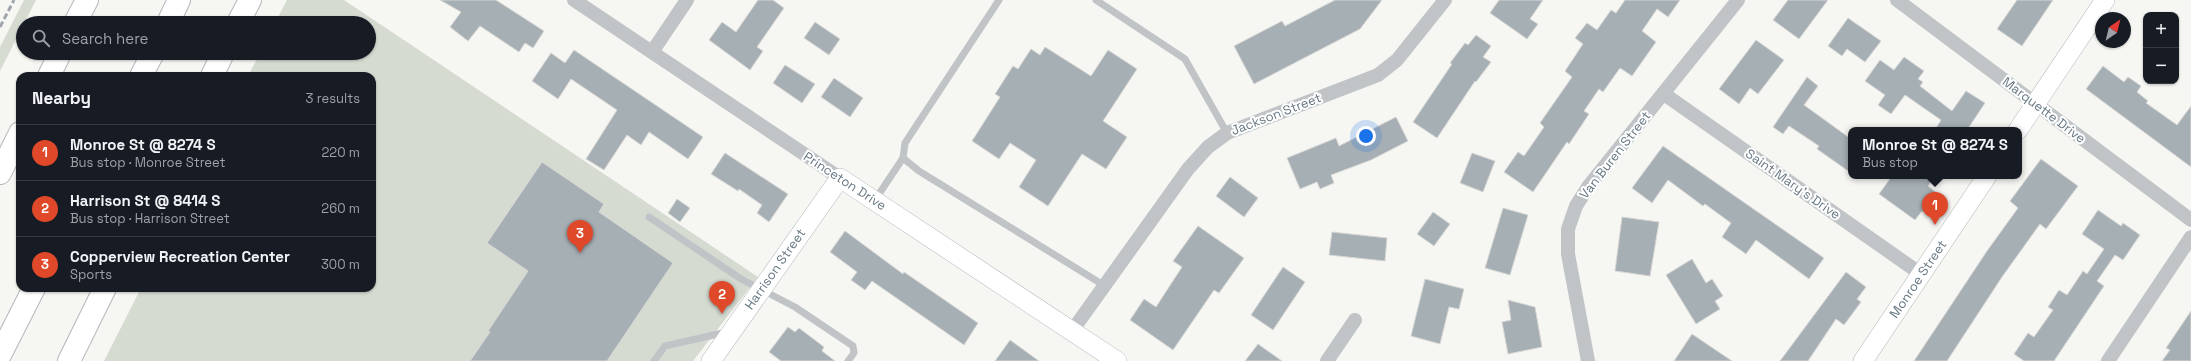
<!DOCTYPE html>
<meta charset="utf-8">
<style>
body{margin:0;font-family:"Space Grotesk",sans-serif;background:#242831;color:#f1f3f6}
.controls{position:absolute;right:12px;top:12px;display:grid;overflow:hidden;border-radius:8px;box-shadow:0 1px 3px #0004}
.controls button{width:36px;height:36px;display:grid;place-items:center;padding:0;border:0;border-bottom:1px solid #363941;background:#171b24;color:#f1f3f6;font:20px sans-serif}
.compass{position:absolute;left:2095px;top:12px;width:36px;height:36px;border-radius:50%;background:#171b24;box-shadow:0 1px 3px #0004;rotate:35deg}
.you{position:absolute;left:1366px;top:136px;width:14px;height:14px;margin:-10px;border:3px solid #fff;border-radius:50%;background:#1a73e8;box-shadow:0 0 0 6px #1a73e833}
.badge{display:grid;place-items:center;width:26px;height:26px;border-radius:50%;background:#df492a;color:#fff;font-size:13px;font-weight:700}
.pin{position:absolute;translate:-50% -33px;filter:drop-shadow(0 1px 2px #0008)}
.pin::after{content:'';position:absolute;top:21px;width:14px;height:12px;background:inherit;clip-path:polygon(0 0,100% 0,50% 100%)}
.popup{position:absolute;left:1848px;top:127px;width:174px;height:52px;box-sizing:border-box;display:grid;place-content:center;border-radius:8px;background:#171b24;filter:drop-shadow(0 1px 3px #0005);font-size:13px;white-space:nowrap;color:#9ea1a6}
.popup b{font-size:15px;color:#f1f3f6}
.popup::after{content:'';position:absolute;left:50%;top:100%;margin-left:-8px;border:8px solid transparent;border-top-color:#171b24}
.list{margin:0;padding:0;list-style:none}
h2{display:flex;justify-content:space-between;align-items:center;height:52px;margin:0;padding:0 16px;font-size:17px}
h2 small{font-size:13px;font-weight:400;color:#9ea1a6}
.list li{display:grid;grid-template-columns:26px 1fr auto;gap:12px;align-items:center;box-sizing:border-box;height:56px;padding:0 16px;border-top:1px solid #363941}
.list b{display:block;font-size:15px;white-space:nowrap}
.list p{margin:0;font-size:13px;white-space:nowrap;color:#9ea1a6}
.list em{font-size:13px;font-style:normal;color:#9ea1a6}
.icon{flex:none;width:22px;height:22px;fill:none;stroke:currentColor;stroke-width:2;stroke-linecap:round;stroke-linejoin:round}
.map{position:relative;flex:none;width:2191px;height:361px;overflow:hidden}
.search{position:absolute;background:#171b24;box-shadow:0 1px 3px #0004;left:16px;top:16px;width:360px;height:44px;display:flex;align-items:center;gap:10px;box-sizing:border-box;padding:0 14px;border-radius:22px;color:#9ea1a6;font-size:15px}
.panel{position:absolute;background:#171b24;box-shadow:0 1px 3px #0004;left:16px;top:72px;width:360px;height:220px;border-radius:12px}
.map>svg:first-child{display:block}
.green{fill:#d6dbd2}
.building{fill:#a6afb4;stroke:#d8d7d5}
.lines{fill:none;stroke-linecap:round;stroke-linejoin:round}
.secondary-casing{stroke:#b2b8bc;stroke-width:20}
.highway-casing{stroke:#b3b7ba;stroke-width:24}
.lane{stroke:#c0c4c7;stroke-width:7}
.street{stroke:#c0c4c7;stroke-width:14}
.secondary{stroke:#fff;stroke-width:19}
.highway{stroke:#fff;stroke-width:22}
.rail{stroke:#9fa6ab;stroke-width:3;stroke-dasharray:6 3;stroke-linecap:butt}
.labels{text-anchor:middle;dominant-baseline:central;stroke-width:4;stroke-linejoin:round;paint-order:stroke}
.street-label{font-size:13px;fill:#667883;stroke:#fff}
</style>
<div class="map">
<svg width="2191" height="361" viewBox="0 0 2191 361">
<rect width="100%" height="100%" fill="#f6f6f3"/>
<g class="green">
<path d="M24,0H36L0,71V47Z"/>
<path d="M287,0H344L758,277L693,361H104L141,288H372V76H248L260,53H369V23H275Z"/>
</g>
<g class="building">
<path d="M440,0H496L544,31L533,48L525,43L519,52L480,26L468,41L450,27L461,12Z"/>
<path d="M758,0H773L784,8L757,47L763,51L750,70L709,40L722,22L736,32Z"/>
<path d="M1335,0H1382L1360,29L1254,84L1234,46L1282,21L1285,26Z"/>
<path d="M1499,0H1543L1530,19L1538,24L1527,39L1490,13Z"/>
<path d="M1625,0H1680L1668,17L1657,9L1642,31L1656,42L1632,76L1620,68L1603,92L1599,89L1584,111L1589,114L1569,144L1567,142L1533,192L1504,172L1518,152L1524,156L1544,127L1540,123L1572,77L1565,71L1583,44L1575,38L1587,23L1597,30L1611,10L1616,13Z"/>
<path d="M1788,0H1828L1799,39L1773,20Z"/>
<path d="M2017,0H2053L2022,46L1997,29Z"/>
<path d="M1848,18L1881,41L1865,62L1847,49L1842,56L1828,46Z"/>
<path d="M815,22L840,39L829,55L804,38Z"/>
<path d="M1476,35L1491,46L1483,57L1491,62L1476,82L1475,81L1437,138L1413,122L1452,64L1450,63L1465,43L1468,45Z"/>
<path d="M1756,40L1784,60L1758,94L1750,88L1739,104L1719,89Z"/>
<path d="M1045,47L1091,76L1108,50L1137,69L1103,121L1127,137L1106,169L1082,154L1048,206L1019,187L1036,160L1010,143L999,159L972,141L1000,97L995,94L1013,66L1018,69L1031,49L1040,55Z"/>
<path d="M574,50L703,137L688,159L649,132L641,145L627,135L604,170L586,159L617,110L571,79L558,99L532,81L551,53L565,63Z"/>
<path d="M1904,57L1924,71L1918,79L1923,82L1920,86L1952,111L1966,91L1985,103L1967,130H1935L1941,120L1905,95L1891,114L1878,105L1885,95L1865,81L1880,60L1894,70Z"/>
<path d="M785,65L815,84L802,103L773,83Z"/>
<path d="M2103,66L2124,82L2128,77L2141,86L2137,92L2148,101L2146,103L2177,125L2191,106V167L2086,89Z"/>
<path d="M1807,77L1818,86L1804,105L1851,139V173L1817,149L1819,146L1789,126L1783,134L1773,127Z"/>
<path d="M834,78L863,98L850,117L821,97Z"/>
<path d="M1396,117L1408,141L1371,160L1331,175L1334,183L1320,189L1317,182L1300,189L1287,158L1336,138L1339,146Z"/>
<path d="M1663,146L1824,258L1809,279L1756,240L1746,254L1722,237L1731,223L1705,204L1703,206L1668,180L1652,203L1632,188Z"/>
<path d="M725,153L788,194L769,222L757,213L762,205L739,189L738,191L711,174Z"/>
<path d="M1472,153L1495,161L1483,192L1460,183Z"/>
<path d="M2041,159L2078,186L2046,229L2040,224L2002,277L1947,361H1914L1987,251L2018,208L2010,201Z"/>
<path d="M542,162L604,204L599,212L673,263L607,361H470L490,332L488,331L528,271L487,243Z"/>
<path d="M1892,176H1935L1928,186L1942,197L1928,215L1922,211L1915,220L1879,194Z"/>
<path d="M1230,177L1258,198L1244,217L1216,196Z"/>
<path d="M677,199L690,208L680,222L668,213Z"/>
<path d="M1503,208L1528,215L1510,275L1485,268Z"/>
<path d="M2098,210L2121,226L2123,223L2140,235L2123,260L2115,255L2097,281L2104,286L2054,361H2024L2014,354L2028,333L2034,337L2053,310L2048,307L2059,290L2067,295L2083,271L2087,274L2104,249L2082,234Z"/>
<path d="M1433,212L1450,224L1434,246L1417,234Z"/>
<path d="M1622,217L1659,222L1650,276L1615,271Z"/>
<path d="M1198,226L1244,258L1219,293L1214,290L1173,350L1130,320L1144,299L1156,307L1182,267L1173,261Z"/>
<path d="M845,231L903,274L904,272L978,323L964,345L872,281L865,290L851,280L857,272L830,252Z"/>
<path d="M1332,232L1387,238L1385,261L1329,255Z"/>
<path d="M1692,259L1706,283L1712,279L1723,296L1715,301L1720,309L1696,324L1666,275Z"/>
<path d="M1283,267L1305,282L1273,330L1251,315Z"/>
<path d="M1846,272L1866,287L1857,299L1861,302L1844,325L1836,319L1808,361H1780Z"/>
<path d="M1425,279L1464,289L1459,309L1449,307L1440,344L1411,336Z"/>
<path d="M1508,300L1535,307L1542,347L1508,354L1502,322L1511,320Z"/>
<path d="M2191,311V361H2162L2170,350L2166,348Z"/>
<path d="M788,327L795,332L799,328L824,347L822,351L835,361H781L769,352Z"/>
<path d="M1692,334L1732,361H1674Z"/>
<path d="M1010,340L1039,361H995Z"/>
<path d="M1258,344L1282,361H1245Z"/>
</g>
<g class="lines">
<g class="secondary-casing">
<g id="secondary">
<path d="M2018,130L2105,0"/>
<path d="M711,361L840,178L1117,361"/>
<path d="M1863,361L1987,176"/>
</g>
</g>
<g class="highway-casing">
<g id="highway">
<path d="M75,23L87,0"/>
<path d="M168,23L179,0"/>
<path d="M238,23L250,0"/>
<path d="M49,76L60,53"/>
<path d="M141,76L153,53"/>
<path d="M212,76L223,53"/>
<path d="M0,173L20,133"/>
<path d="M0,355L34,288"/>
<path d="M69,361L105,288"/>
</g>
</g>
<g class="lane">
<path d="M999,0L905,143L903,158L919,171L1105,286"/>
<path d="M1096,0L1185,59L1227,133"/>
<path d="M875,200L903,158"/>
<path d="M649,217L741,279L795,307L853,346L854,353L848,361"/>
<path d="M654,361L665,346L727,332"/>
</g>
<g class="street">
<path d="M574,0L840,178"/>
<path d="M1897,0L2191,220"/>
<path d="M652,52L687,0"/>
<path d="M1664,94L1921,274"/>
<path d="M1072,331L1188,169L1208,147L1227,133L1378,75L1397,60L1445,0"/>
<path d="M1327,361L1355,320"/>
<path d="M1588,361L1568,254V229L1576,206L1588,187L1738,0"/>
<path d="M2108,361L2191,237"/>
</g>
<use href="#secondary" class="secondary"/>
<use href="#highway" class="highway"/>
<path class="rail" d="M0,27L14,0"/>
</g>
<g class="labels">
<g class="street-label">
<text transform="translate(2044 110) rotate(37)">Marquette Drive</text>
<text transform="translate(1276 114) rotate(-21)">Jackson Street</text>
<text transform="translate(1615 155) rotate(-52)">Van Buren Street</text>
<text transform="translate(845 181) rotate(33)">Princeton Drive</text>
<text transform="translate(1793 184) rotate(35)">Saint Mary's Drive</text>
<text transform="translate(775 269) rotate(-55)">Harrison Street</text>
<text transform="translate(1918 279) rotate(-56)">Monroe Street</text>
</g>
</g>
</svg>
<div class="controls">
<button>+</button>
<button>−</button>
</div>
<svg class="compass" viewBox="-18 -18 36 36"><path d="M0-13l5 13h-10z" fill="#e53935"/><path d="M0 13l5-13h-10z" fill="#9ea1a6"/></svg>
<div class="you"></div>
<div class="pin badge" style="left:1935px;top:225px">1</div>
<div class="popup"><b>Monroe St @ 8274 S</b>Bus stop</div>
<div class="pin badge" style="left:722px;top:314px">2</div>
<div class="pin badge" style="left:580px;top:253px">3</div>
<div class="search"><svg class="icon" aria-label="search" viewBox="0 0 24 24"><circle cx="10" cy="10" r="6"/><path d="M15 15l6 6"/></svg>Search here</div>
<section class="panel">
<h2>Nearby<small>3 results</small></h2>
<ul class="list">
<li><span class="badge">1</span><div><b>Monroe St @ 8274 S</b><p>Bus stop · Monroe Street</p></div><em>220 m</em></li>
<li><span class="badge">2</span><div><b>Harrison St @ 8414 S</b><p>Bus stop · Harrison Street</p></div><em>260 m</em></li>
<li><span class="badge">3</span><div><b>Copperview Recreation Center</b><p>Sports</p></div><em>300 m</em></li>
</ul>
</section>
</div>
